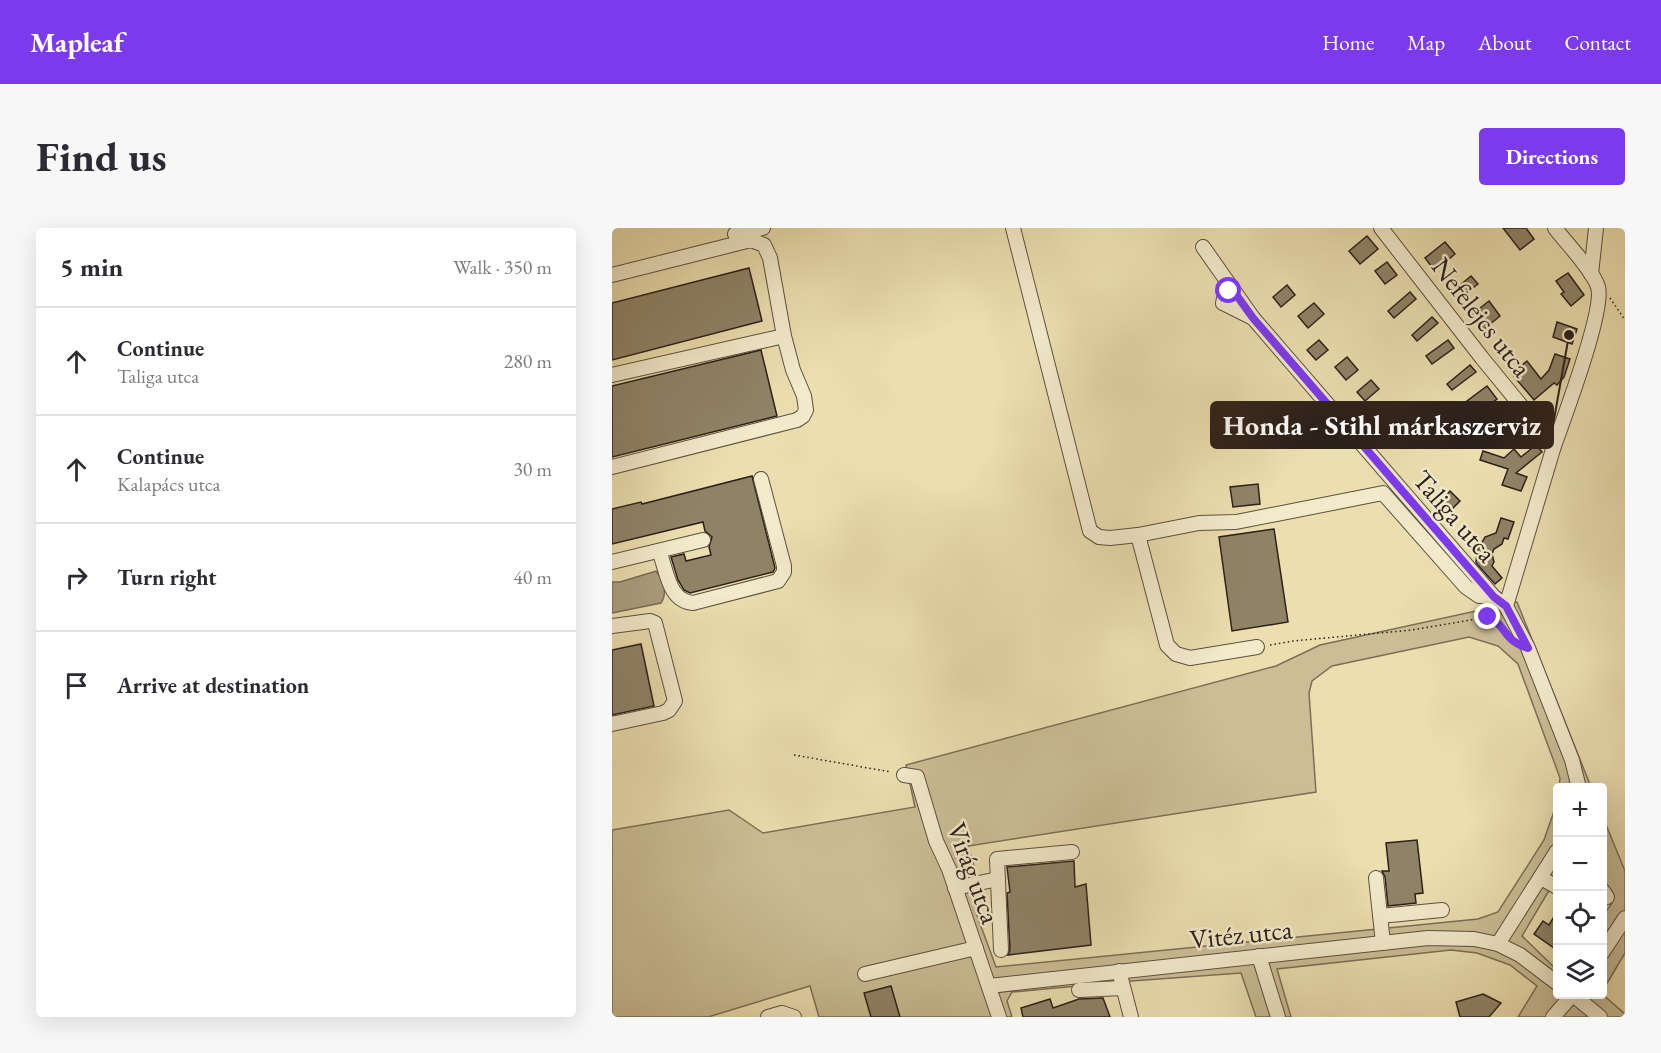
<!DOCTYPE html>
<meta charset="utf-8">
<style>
body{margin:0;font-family:"EB Garamond",serif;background:#f7f7f7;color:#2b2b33}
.controls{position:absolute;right:18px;bottom:18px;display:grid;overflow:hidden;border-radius:6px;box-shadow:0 6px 24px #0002}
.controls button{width:54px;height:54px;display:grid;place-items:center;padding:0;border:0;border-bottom:2px solid #e1e1e2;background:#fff;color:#2b2b33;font:30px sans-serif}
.stop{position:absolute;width:18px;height:18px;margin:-14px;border:4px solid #7c3aed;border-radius:50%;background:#fff}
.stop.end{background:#7c3aed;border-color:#fff;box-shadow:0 2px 6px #0008}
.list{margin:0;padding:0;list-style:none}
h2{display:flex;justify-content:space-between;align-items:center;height:78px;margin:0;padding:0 24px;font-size:26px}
h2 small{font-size:20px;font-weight:400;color:#7c7c81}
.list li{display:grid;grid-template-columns:39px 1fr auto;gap:18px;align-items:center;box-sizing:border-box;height:108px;padding:0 24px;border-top:2px solid #e1e1e2}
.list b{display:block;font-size:22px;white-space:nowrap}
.list p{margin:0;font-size:20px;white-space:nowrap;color:#7c7c81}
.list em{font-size:20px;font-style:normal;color:#7c7c81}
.icon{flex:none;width:33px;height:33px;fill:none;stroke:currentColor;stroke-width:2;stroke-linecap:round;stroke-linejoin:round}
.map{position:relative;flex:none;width:1013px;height:789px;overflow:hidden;border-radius:6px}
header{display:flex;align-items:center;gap:36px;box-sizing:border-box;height:84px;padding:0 30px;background:#7c3aed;color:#fff}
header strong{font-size:28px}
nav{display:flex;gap:33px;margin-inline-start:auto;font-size:21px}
.intro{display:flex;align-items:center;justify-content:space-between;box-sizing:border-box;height:144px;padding:0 36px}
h1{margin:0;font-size:42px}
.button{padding:15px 27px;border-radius:6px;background:#7c3aed;color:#fff;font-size:21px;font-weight:700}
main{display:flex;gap:36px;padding:0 36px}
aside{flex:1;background:#fff;border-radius:6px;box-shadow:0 6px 24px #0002}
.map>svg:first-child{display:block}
.green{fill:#cbbe96;stroke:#7c6f58;stroke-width:1.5}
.water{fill:#aa9d7c;stroke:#786b55;stroke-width:1.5}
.building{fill:#8f8367;stroke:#2c201a;stroke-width:1.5}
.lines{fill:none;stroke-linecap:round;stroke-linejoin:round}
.minor-casing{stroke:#5c503f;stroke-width:16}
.path{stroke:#2c201a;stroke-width:1.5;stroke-dasharray:1.5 3;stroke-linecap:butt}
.minor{stroke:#f2eacb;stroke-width:14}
.route{stroke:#7c3aed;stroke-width:8}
.labels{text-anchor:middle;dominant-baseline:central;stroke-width:5;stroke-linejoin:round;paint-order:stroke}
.street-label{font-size:27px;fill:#2c201a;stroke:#f2eacb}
.leader{fill:none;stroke:#2c201a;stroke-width:2}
.callout-dot{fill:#2c201a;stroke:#f2eacb;stroke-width:2}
.callout{fill:#2c201a;stroke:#2c201a;stroke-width:2}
.callout-label{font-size:28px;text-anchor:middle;font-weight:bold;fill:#fff}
</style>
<header>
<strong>Mapleaf</strong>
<nav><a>Home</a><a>Map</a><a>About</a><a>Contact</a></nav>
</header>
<div class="intro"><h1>Find us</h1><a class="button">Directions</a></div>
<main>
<aside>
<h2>5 min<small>Walk · 350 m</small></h2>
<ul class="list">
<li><svg class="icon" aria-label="ahead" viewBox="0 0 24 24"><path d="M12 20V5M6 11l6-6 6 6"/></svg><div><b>Continue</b><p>Taliga utca</p></div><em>280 m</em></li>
<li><svg class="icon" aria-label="ahead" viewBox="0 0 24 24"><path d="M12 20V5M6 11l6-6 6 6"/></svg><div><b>Continue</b><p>Kalapács utca</p></div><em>30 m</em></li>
<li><svg class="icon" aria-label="right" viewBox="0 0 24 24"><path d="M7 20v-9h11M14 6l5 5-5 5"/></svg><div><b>Turn right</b></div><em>40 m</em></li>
<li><svg class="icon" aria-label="arrive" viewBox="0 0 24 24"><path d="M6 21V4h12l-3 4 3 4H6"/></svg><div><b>Arrive at destination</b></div></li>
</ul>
</aside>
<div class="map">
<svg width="1013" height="789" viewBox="0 0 1013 789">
<rect width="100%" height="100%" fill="#ebdeaf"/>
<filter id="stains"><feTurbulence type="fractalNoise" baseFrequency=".00333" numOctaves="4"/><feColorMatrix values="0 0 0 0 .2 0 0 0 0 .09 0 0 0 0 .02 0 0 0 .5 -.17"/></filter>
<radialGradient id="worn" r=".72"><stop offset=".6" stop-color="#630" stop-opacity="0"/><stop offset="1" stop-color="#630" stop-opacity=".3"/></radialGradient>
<g class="green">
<path d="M905,374L979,559H947L948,550L906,436L886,418L857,409L720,438L700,453L697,465L704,564L356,618L374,678L363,682L384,739L866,691L886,684L932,612L945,575V649L910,708L942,739H945V766H990L1013,786V789H906L925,758L898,737L865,725L839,722L665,741L679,789H644L629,745L519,753L400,764L395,773L400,789H207L198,758L96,789H0V602L117,582L151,605L303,579L294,537L664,438L708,417Z"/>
<path d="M990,587L1013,643V725L991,762V688L1000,675L991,651Z"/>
</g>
<path class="water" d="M44,343C51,352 56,365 49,375L0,385V354H8Z"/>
<g class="building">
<path d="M891,0H914L922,11L908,22Z"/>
<path d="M755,8L766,21L748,36L737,23Z"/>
<path d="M833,14L843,26L823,43L813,30Z"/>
<path d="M775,34L785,47L773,56L763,43Z"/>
<path d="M137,40L150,93L0,132V75Z"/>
<path d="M956,45L972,67L959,78L949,66L952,64L944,53Z"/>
<path d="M859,48L866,56L847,71L841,63Z"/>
<path d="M675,57L683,67L669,79L661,69Z"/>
<path d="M798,64L804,71L782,90L776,83Z"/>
<path d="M877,73L888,88L870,103L858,88Z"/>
<path d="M702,75L712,86L696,100L686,88Z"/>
<path d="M820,89L826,95L805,113L800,107Z"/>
<path d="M945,94L965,101L960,116L941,109Z"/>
<path d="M707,112L716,122L704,132L695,122Z"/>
<path d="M836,112L842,120L820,136L814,128Z"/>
<path d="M149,122L165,188L0,229V158Z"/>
<path d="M943,126L958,131L952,149L945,157L942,155L922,172L900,146L915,133L929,151L937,142Z"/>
<path d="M735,129L746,142L734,152L723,139Z"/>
<path d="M858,137L864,144L840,162L835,156Z"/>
<path d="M759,152L767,161L753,173L745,164Z"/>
<path d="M875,158L885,171L857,192L847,179Z"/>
<path d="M924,217L930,224L904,245L915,249L909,263L890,257L896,241L868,232L871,223L892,230L902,221L909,229Z"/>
<path d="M140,248L163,340L161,344L78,365L72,362L66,352L59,329L72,326L74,333L99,327L97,319L100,309L93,303L91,294L0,316V281L29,274L30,276Z"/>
<path d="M646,256L648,276L621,279L618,259Z"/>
<path d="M838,263L848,273L837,284L828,274Z"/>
<path d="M889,290L902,294L896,311L892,310L890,316L882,321L880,326L882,334L880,338L890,350L883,356L864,335L865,323L873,309L884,305Z"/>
<path d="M662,301L676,394L620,403L607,309Z"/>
<path d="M29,416L42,478L0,487V422Z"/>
<path d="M805,612L811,665L803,666L804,675L776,678L773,649L770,643H777L774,615Z"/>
<path d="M462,633L463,659L474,656L479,717L396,727L398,722L395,665L398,664L395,639Z"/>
<path d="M945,684V722L922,706L931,693L937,697Z"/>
<path d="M279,758L288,789H259L252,765Z"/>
<path d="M871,766L889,775L877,789H848L844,774Z"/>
<path d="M491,770L498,789H411L409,780L438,771L441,780L467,771Z"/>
</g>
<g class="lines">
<g class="minor-casing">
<g id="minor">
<path d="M401,0L478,303L487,309L498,310L526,307L587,295L624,294L771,265L854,359L867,368L882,369"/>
<path d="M769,0L870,130L942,218L894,378"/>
<path d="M123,6L151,0"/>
<path d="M591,19L641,90L882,369L894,378L916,420L960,532L967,560"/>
<path d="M979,46L984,0"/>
<path d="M0,47L139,12L152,17L158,30L172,108L181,142L192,168L194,182L191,188L185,192L0,239"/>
<path d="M623,65L617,63L613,66L611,75L641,90"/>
<path d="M0,147L172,108"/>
<path d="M942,218C952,190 993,81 986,59C981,42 954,15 943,0"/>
<path d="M526,307L555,417L564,426L578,430L645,419"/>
<path d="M47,323C55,342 56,373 81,375L166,353L172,344V338L149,251"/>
<path d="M0,334L91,312"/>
<path d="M0,398L38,393L43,395L63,473L57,482L51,485L0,496"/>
<path d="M292,547L305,549L324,613L337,641L387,789"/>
<path d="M945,623L886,716L908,727L945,755"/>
<path d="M764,650L771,715"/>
<path d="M929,650L945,659"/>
<path d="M343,660L386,651"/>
<path d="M990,662L995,669"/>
<path d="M768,688L830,682"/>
<path d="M389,722L385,631L460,624"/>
<path d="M990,725L1013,690"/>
<path d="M647,728L666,789"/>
<path d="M507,743L519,789"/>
<path d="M253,746L364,720"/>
<path d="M377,758L816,710L862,711L886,716"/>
<path d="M467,762L511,760"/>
<path d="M960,766L988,789"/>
<path d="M156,789L170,785L182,789"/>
<path d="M941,789L961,766"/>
</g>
</g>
<g class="path">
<path d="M998,70L1013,92"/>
<path d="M658,417L681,413L800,402L876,389L882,391L896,410"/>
<path d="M182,527L279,544"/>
</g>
<use href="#minor" class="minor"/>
</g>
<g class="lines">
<path class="route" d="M617,63L623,65L641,90L882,369L894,378L916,420C891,413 895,397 876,389"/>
</g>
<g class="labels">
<g class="street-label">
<text transform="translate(870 89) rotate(52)">Nefelejcs utca</text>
<text transform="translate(843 288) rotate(49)">Taliga utca</text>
<text transform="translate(362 645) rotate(70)">Virág utca</text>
<text transform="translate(629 706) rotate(-6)">Vitéz utca</text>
</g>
</g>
<path class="leader" d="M957 107L941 197"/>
<circle class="callout-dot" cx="957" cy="107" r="6"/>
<rect class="callout" x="599" y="174" width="342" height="46" rx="6"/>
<g class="callout-label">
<text x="770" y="207">Honda - Stihl márkaszerviz</text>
</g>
<rect width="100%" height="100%" filter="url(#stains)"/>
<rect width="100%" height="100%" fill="url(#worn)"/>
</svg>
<div class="controls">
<button>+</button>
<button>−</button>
<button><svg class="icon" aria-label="locate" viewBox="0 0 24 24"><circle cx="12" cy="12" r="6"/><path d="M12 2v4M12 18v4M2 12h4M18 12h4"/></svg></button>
<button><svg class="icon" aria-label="layers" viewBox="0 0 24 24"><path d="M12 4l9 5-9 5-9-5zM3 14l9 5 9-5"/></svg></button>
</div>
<div class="stop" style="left:617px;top:63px"></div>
<div class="stop end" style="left:876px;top:389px"></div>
</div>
</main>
